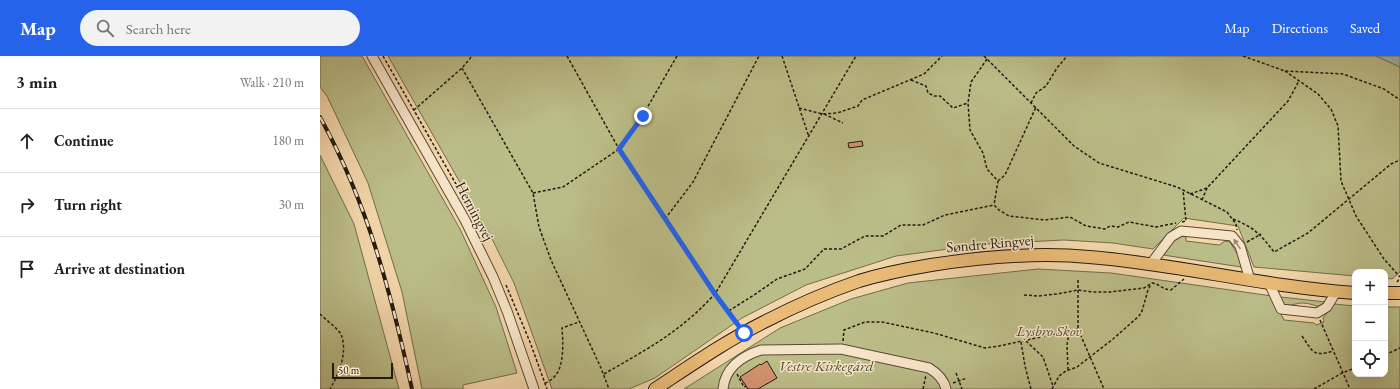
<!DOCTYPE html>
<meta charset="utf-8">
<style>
body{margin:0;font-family:"EB Garamond",serif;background:#f2f2f2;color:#202124}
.controls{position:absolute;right:12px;bottom:12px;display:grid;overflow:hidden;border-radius:8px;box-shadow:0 4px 16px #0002}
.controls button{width:36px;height:36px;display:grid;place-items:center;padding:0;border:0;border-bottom:1px solid #e0e0e0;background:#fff;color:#202124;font:20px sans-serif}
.scale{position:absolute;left:12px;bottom:10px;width:61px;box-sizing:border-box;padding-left:4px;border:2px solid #241b10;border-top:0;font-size:11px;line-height:14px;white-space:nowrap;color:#241b10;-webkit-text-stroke:3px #f7e4c8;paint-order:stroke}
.stop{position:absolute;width:12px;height:12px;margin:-9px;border:3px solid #2563eb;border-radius:50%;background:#fff}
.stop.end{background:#2563eb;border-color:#fff;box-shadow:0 1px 4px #0008}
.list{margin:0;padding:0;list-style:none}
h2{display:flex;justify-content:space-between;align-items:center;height:52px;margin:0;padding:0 16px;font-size:17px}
h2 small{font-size:13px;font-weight:400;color:#757577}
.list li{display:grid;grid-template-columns:26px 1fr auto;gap:12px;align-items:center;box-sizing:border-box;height:64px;padding:0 16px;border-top:1px solid #e0e0e0}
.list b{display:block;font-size:15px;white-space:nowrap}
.list em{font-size:13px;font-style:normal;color:#757577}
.icon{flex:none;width:22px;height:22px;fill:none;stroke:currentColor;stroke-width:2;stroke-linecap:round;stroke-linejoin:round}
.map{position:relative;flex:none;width:1080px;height:333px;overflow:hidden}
header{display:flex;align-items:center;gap:24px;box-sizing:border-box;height:56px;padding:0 20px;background:#2563eb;color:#fff}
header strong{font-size:19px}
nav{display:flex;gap:22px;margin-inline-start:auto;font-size:14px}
.search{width:280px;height:36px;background:#f2f2f2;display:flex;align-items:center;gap:10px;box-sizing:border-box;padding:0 14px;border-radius:22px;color:#757577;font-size:15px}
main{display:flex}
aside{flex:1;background:#fff}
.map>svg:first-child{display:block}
.green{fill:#bbbd88;stroke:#706c4c}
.water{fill:#a1b6b5;stroke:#6f7873}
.building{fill:#d2926e;stroke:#241b10}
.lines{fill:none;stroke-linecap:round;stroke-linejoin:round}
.minor-casing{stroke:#584a37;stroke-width:11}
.major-casing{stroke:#241b10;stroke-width:14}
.path{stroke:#241b10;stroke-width:1.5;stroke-dasharray:3 2;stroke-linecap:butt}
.minor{stroke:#f7e4c8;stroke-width:9}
.major{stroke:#eabb76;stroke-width:12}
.rail-casing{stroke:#241b10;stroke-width:4}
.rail{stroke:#f7e4c8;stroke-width:2.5;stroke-dasharray:8;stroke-linecap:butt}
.oneway{fill:#988a75}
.route{stroke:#2563eb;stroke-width:5}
.labels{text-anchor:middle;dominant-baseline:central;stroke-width:3;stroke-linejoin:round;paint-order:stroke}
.street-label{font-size:15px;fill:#241b10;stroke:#f7e4c8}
.park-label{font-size:15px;font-style:italic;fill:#514c34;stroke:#f7e4c8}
</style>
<header>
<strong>Map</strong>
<div class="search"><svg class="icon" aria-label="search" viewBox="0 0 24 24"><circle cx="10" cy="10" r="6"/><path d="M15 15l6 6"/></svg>Search here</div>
<nav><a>Map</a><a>Directions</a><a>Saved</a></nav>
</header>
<main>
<aside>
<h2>3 min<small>Walk · 210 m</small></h2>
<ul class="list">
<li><svg class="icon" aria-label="ahead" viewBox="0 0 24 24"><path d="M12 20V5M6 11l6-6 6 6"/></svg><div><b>Continue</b></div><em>180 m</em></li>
<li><svg class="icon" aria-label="right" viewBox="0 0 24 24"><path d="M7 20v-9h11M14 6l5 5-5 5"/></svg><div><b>Turn right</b></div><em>30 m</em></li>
<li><svg class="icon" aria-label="arrive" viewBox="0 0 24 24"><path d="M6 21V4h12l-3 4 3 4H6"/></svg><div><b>Arrive at destination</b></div></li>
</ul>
</aside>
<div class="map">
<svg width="1080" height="333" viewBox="0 0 1080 333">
<rect width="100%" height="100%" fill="#f3d6ab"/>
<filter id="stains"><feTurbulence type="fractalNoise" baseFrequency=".005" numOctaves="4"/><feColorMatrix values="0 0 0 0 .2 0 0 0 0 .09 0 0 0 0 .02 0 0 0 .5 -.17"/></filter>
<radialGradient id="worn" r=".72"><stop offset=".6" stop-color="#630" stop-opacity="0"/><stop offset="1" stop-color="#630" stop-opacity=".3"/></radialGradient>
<g class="green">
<path d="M0,0H42L140,173L176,251L197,317L143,329V333H102L82,236L48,127L7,40L0,31Z"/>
<path d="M68,0H1056L1080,11V216L1072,223L1065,222V216H1035V220L934,211L918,170L864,162L833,193L793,187L744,184L666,188L576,200L486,229L422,262L335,322L309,333H232L194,227L171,181Z"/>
<path d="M0,99L34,168L79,333H0Z"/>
<path d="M860,180L866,181V185L899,189L905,185L910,186L921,204V211L843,199V197L855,182Z"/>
<path d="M718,213L791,217L952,240L964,264L994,267L996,269L1004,266L1003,262L1014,248L1035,250V318H1065V251H1080V333H364L460,272L531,243L588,227Z"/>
<path d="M961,241L1006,246L1003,251C996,251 991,247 983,247C976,247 970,251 963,248Z"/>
</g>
<path class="water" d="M1056,0H1080V11Z"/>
<g class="building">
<path d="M542,85L543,90L529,92L528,87Z"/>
<path d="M447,305L457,322L438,333H428L420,321L440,308L441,309Z"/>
</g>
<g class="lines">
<g class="minor-casing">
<g id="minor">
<path d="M52,0L145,164L173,221L187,255L214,333"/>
<path d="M830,209L851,181L861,175L912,180L920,190L930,224"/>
<path d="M949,227L961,253L997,257L1007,251L1016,236"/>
<path d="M403,333C405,312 422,300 441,294L521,293L609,312C617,317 624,323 626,333"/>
</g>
</g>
<g class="major-casing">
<g id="major">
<path d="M1065,237H1080"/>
<path d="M335,333C370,310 406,285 444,266C475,250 507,236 539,225C562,218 587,213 611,209C663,201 716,196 769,201C858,208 946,231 1035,237"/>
</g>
</g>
<g class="path">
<path d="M63,0L153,158"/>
<path d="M247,0L299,93L407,256"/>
<path d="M462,0L489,81"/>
<path d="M664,0L754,90L779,107L857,131L907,156L916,168L917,174"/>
<path d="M923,0L965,15L1023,18L1064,33L1080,44"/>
<path d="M667,3L651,26L648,47L650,74L663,97L667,113L678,125L674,149"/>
<path d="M142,12L213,137L219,171L231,204L281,312L289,333"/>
<path d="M965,15L998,38L1011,53L1018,70L1021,125L1036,160L1064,203L1080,221"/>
<path d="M591,24L606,30L608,37L614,40H620L633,52L648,47"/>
<path d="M711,47L716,37L726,30L737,12L747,0"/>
<path d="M479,52L502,58L517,57L538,50L542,44L604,18L622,0"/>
<path d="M94,54L142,12L152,0"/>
<path d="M504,58L523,67"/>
<path d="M678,125L685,119L716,51"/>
<path d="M213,137L243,131L299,93L323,59L357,0"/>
<path d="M870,138L887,132"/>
<path d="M882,144L887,132L968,45L979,25"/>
<path d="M345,163L373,126L439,0"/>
<path d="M913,163C935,172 940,178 954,196L988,177L1071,108L1080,104"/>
<path d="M862,166L866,165L863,134"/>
<path d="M927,186L941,178"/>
<path d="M758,224V273L784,333"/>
<path d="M1077,226L1080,222"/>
<path d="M186,229L210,286L227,333"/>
<path d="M704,239L718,240L737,238L758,234L773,236H790L824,232L832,227C840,228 841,233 851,234L864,223"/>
<path d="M1065,255L1066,254"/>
<path d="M0,258C5,263 18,273 21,278C28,296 19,318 10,333"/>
<path d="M1000,264L1030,333"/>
<path d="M418,270L407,256L434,239L457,223L485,213L504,193H521L545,180H563L581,169H603L625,159L674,149L679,154L689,160L725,164L750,161L766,170L785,173L790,170L798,171L809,166L836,171L856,167"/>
<path d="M982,280C993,296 993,301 1013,295"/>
<path d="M523,285L524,274L545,266H562L614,277L665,292L679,290L758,273"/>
<path d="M706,285L723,301L733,330"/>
<path d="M701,286L705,310L711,333"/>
<path d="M1065,299L1080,292"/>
<path d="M748,314L747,289L749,276"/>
<path d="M636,317L642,333"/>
<path d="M284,318C313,301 344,285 370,262C379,255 387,246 395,238L536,0"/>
<path d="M417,318L424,331L426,330"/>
<path d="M225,327C228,326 231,324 233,322C245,312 243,285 242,272L259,266"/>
<path d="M633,327L647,322"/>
<path d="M603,333L606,319"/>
<path d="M732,333L739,320L746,315L757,311L793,283L819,260L822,255L828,234L831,228"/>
<path d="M994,333L1022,317L1035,312"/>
</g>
<use href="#minor" class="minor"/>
<use href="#major" class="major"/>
<g class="rail-casing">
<path id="rail" d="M0,61C48,148 71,237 92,333"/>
</g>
<use href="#rail" class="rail"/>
</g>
<defs><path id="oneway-solid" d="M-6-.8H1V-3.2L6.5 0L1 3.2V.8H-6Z"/></defs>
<use class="oneway" href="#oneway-solid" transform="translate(917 188) rotate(-124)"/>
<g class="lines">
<path class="route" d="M323,60L299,93L395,238L424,277"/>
</g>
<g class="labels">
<g class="street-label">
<text transform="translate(155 155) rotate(62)">Herningvej</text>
<text transform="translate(670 187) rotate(-5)">Søndre Ringvej</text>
</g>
<g class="park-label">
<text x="729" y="274">Lysbro Skov</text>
<text x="506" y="309">Vestre Kirkegård</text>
</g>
</g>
<rect width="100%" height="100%" filter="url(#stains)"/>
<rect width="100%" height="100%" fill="url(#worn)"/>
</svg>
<div class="controls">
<button>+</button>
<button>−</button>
<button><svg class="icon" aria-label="locate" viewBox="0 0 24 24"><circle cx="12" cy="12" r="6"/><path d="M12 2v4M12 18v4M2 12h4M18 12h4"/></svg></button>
</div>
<div class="scale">50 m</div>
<div class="stop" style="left:424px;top:277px"></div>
<div class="stop end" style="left:323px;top:60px"></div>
</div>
</main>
